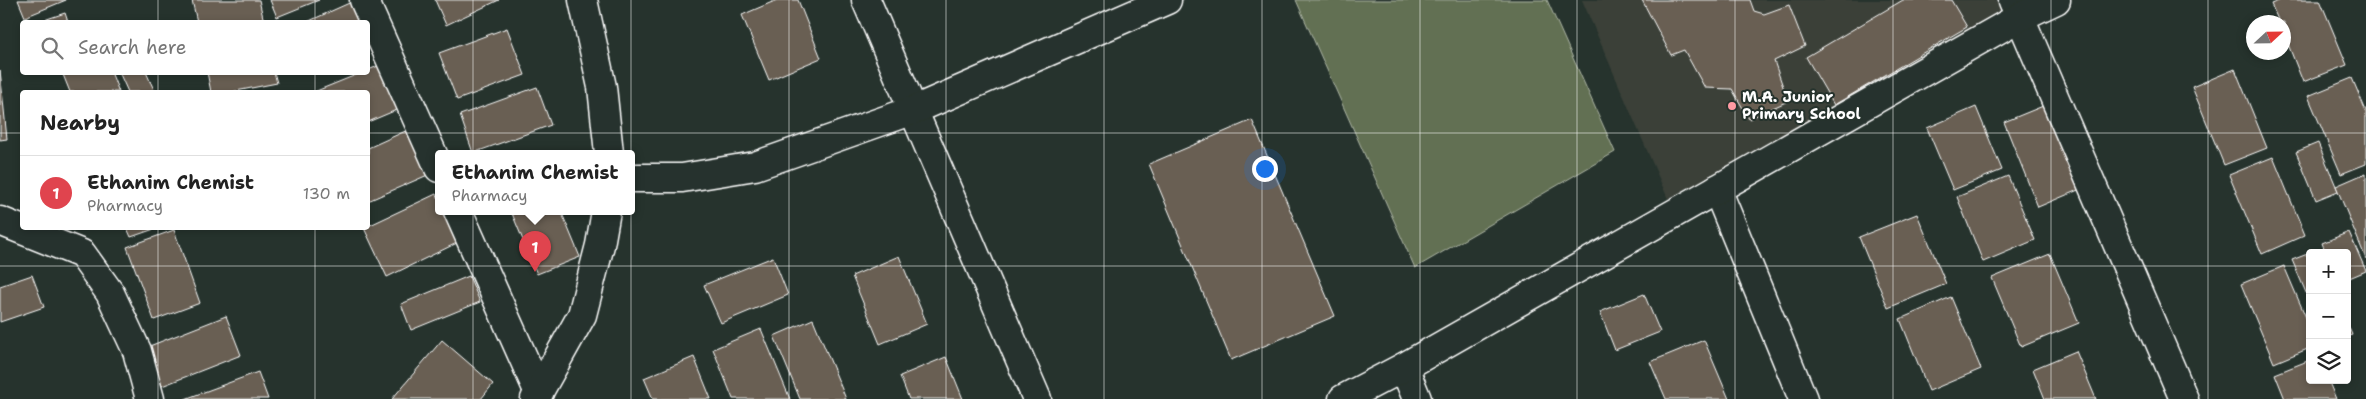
<!DOCTYPE html>
<meta charset="utf-8">
<style>
body{margin:0;font-family:"Shantell Sans",sans-serif;background:#f6f6f6;color:#222}
.controls{position:absolute;right:15px;bottom:15px;display:grid;overflow:hidden;border-radius:5px;box-shadow:0 2px 8px #0003}
.controls button{width:45px;height:45px;display:grid;place-items:center;padding:0;border:0;border-bottom:1px solid #e0e0e0;background:#fff;color:#222;font:25px sans-serif}
.compass{position:absolute;left:2246px;top:15px;width:45px;height:45px;border-radius:50%;background:#fff;box-shadow:0 2px 8px #0003;rotate:68deg}
.you{position:absolute;left:1264px;top:168px;width:18px;height:18px;margin:-12px;border:4px solid #fff;border-radius:50%;background:#1a73e8;box-shadow:0 0 0 8px #1a73e833}
.badge{display:grid;place-items:center;width:32px;height:32px;border-radius:50%;background:#d93025;color:#fff;font-size:16px;font-weight:700}
.pin{position:absolute;translate:-50% -41px;filter:drop-shadow(0 1px 2px #0008)}
.pin::after{content:'';position:absolute;top:26px;width:18px;height:15px;background:inherit;clip-path:polygon(0 0,100% 0,50% 100%)}
.popup{position:absolute;left:435px;top:150px;width:200px;height:65px;box-sizing:border-box;display:grid;place-content:center;border-radius:5px;background:#fff;filter:drop-shadow(0 1px 4px #0005);font-size:16px;white-space:nowrap;color:#767676}
.popup b{font-size:19px;color:#222}
.popup::after{content:'';position:absolute;left:50%;top:100%;margin-left:-10px;border:10px solid transparent;border-top-color:#fff}
.list{margin:0;padding:0;list-style:none}
h2{display:flex;justify-content:space-between;align-items:center;height:65px;margin:0;padding:0 20px;font-size:21px}
h2 small{font-size:16px;font-weight:400;color:#767676}
.list li{display:grid;grid-template-columns:32px 1fr auto;gap:15px;align-items:center;box-sizing:border-box;height:75px;padding:0 20px;border-top:1px solid #e0e0e0}
.list b{display:block;font-size:19px;white-space:nowrap}
.list p{margin:0;font-size:16px;white-space:nowrap;color:#767676}
.list em{font-size:16px;font-style:normal;color:#767676}
.icon{flex:none;width:28px;height:28px;fill:none;stroke:currentColor;stroke-width:2;stroke-linecap:round;stroke-linejoin:round}
.map{position:relative;flex:none;width:2366px;height:399px;overflow:hidden}
.search{position:absolute;background:#fff;box-shadow:0 2px 8px #0003;left:20px;top:20px;width:350px;height:55px;display:flex;align-items:center;gap:12px;box-sizing:border-box;padding:0 18px;border-radius:5px;color:#767676;font-size:19px}
.panel{position:absolute;background:#fff;box-shadow:0 2px 8px #0003;left:20px;top:90px;width:350px;height:140px;border-radius:5px}
.map>svg:first-child{display:block}
.built{fill:#3a4038}
.green{fill:#627052;stroke:#b0b8a8}
.building{fill:#695f52;stroke:#fff}
.lines{fill:none;stroke-linecap:round;stroke-linejoin:round}
.minor-casing{stroke:#fff;stroke-width:31}
.minor{stroke:#26332d;stroke-width:28}
.grid{fill:none;stroke:#fff;stroke-width:1;stroke-opacity:0.55}
.poi-dot{fill:#ff9aa2;stroke:#26332d;stroke-width:2}
.labels{text-anchor:middle;dominant-baseline:central;stroke-width:4;stroke-linejoin:round;paint-order:stroke}
.poi-label{font-size:15px;font-weight:bold;fill:#fff;stroke:#26332d;text-anchor:start}
</style>
<div class="map">
<svg width="2366" height="399" viewBox="0 0 2366 399">
<rect width="100%" height="100%" fill="#26332d"/>
<filter id="ink" filterUnits="userSpaceOnUse"><feTurbulence type="fractalNoise" baseFrequency=".02" numOctaves="2"/><feDisplacementMap in="SourceGraphic" scale="10" xChannelSelector="R" yChannelSelector="G"/><feConvolveMatrix kernelMatrix="1 2 1 2 8 2 1 2 1" color-interpolation-filters="sRGB"/></filter>
<g filter="url(#ink)">
<path class="built" d="M1582,0H2000L2005,13L1668,199Z"/>
<path class="green" d="M1296,0H1547L1615,152L1415,268Z"/>
<g class="building">
<path d="M18,0H66L25,17Z"/>
<path d="M192,0H259L264,22H197Z"/>
<path d="M270,0H319L277,17Z"/>
<path d="M356,0L366,22H307Z"/>
<path d="M435,0H499L446,25Z"/>
<path d="M777,0H798L821,58L769,80L742,15Z"/>
<path d="M1642,0H1750L1754,11L1764,14L1789,5L1805,46L1774,61L1788,101L1749,119L1732,89L1705,88L1684,50L1671,55Z"/>
<path d="M1903,0H1951L1967,27L1834,105L1806,57Z"/>
<path d="M2281,0H2320L2347,65L2303,82L2284,34V22H2279L2271,4Z"/>
<path d="M65,13L68,22H38Z"/>
<path d="M507,28L525,75L457,100L439,53Z"/>
<path d="M388,62L406,106L368,122V92H314Z"/>
<path d="M2235,69L2267,148L2224,165L2192,87Z"/>
<path d="M0,70L7,139L0,140Z"/>
<path d="M62,72H111L119,92H70Z"/>
<path d="M119,72H146L155,92H128Z"/>
<path d="M207,72H274L277,83L231,92H211Z"/>
<path d="M2352,78L2366,111V164L2341,174L2308,96Z"/>
<path d="M537,87L551,125L473,153L460,115Z"/>
<path d="M2048,104L2083,188L2038,207L2004,122Z"/>
<path d="M1976,107L2002,170L1953,190L1927,128Z"/>
<path d="M1252,120L1335,316L1231,360L1149,164Z"/>
<path d="M410,129L430,174L368,201V148Z"/>
<path d="M2318,143L2338,191L2316,200L2296,152Z"/>
<path d="M2273,157L2305,235L2262,254L2229,175Z"/>
<path d="M2366,173V259L2336,186Z"/>
<path d="M2008,176L2035,240L1983,262L1957,197Z"/>
<path d="M436,194L439,199V211H444L459,242L387,277L364,228Z"/>
<path d="M511,211H561L580,257L537,274Z"/>
<path d="M1917,214L1946,284L1888,308L1859,237Z"/>
<path d="M127,228H157L131,237Z"/>
<path d="M174,230L200,303L154,320L127,247Z"/>
<path d="M2349,232L2366,271L2347,279V253H2326L2322,243Z"/>
<path d="M2310,253V302L2292,260Z"/>
<path d="M2050,254L2079,323L2021,347L1992,278Z"/>
<path d="M899,256L927,324L880,344L852,276Z"/>
<path d="M773,257L788,295L721,323L704,285Z"/>
<path d="M2284,266L2310,327V348L2274,363L2241,284Z"/>
<path d="M32,275L44,307L0,322V286Z"/>
<path d="M469,276L480,302L411,330L401,304Z"/>
<path d="M1644,294L1660,332L1615,350L1600,312Z"/>
<path d="M1951,297L1981,369L1929,391L1900,319Z"/>
<path d="M226,316L241,355L162,386L147,347Z"/>
<path d="M813,319L846,399H800L774,336Z"/>
<path d="M2347,323L2352,335L2347,337Z"/>
<path d="M761,329L790,399H733L713,349Z"/>
<path d="M442,340L493,384L481,399H392Z"/>
<path d="M1704,340L1729,399H1666L1650,362Z"/>
<path d="M2076,351L2096,399H2045L2033,369Z"/>
<path d="M694,357L711,399H653L644,378Z"/>
<path d="M946,357L963,399H909L900,376Z"/>
<path d="M2310,360V380H2328L2336,399H2285L2275,374Z"/>
<path d="M258,372L268,399H185Z"/>
</g>
<g class="lines">
<g class="minor-casing">
<g id="minor">
<path d="M364,0L439,168"/>
<path d="M583,0L602,87L609,153"/>
<path d="M866,0L1037,399"/>
<path d="M2013,1L2184,399"/>
<path d="M631,178H682L755,166L914,110L1167,0"/>
<path d="M1717,189L1803,399"/>
<path d="M458,211L539,393"/>
<path d="M0,221L82,254L110,293L137,351L150,399"/>
<path d="M1404,367L1417,399"/>
<path d="M535,399L582,315L600,245L606,211"/>
<path d="M1343,399L1404,367L2020,17L2056,0"/>
</g>
</g>
<use href="#minor" class="minor"/>
</g>
</g>
<path class="grid" d="M158,0V22M315,0V22M473,0V399M631,0V399M789,0V399M946,0V399M1104,0V399M1262,0V399M1420,0V399M1577,0V399M1735,0V399M1893,0V399M2051,0V399M2208,0V399M158,72V92M315,72V92M0,133H22M368,133H2366M158,228V399M315,228V399M0,266H2310M2347,266H2366"/>
<circle class="poi-dot" cx="1732" cy="106" r="5"/>
<g class="labels">
<g class="poi-label">
<text x="1742" y="97">M.A. Junior<tspan x="1742" dy="17">Primary School</tspan></text>
</g>
</g>
</svg>
<div class="controls">
<button>+</button>
<button>−</button>
<button><svg class="icon" aria-label="layers" viewBox="0 0 24 24"><path d="M12 4l9 5-9 5-9-5zM3 14l9 5 9-5"/></svg></button>
</div>
<svg class="compass" viewBox="-18 -18 36 36"><path d="M0-13l5 13h-10z" fill="#e53935"/><path d="M0 13l5-13h-10z" fill="#767676"/></svg>
<div class="you"></div>
<div class="pin badge" style="left:535px;top:272px;background:#e0444e">1</div>
<div class="popup"><b>Ethanim Chemist</b>Pharmacy</div>
<div class="search"><svg class="icon" aria-label="search" viewBox="0 0 24 24"><circle cx="10" cy="10" r="6"/><path d="M15 15l6 6"/></svg>Search here</div>
<section class="panel">
<h2>Nearby<small></small></h2>
<ul class="list">
<li><span class="badge" style="background:#e0444e">1</span><div><b>Ethanim Chemist</b><p>Pharmacy</p></div><em>130 m</em></li>
</ul>
</section>
</div>
